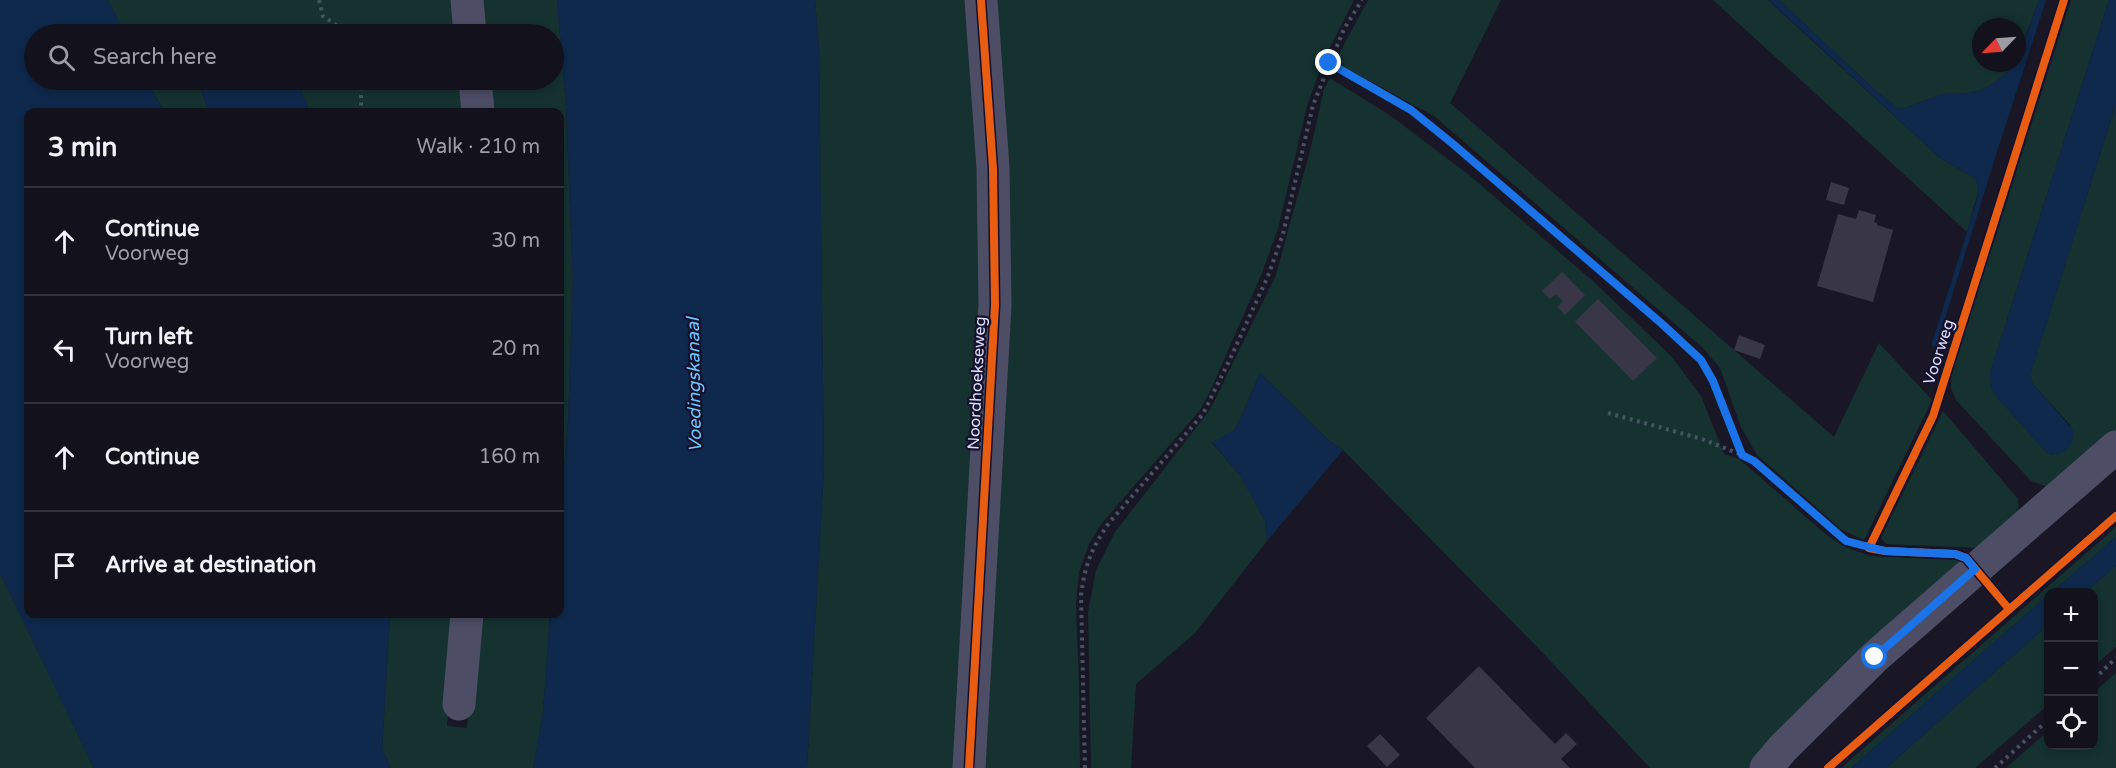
<!DOCTYPE html>
<meta charset="utf-8">
<style>
body{margin:0;font-family:"Varela Round",sans-serif;background:#201f29;color:#f1f3f6}
.controls{position:absolute;right:18px;bottom:18px;display:grid;overflow:hidden;border-radius:12px;box-shadow:0 3px 9px #0003}
.controls button{width:54px;height:54px;display:grid;place-items:center;padding:0;border:0;border-bottom:2px solid #32313b;background:#13111c;color:#f1f3f6;font:30px sans-serif}
.compass{position:absolute;left:1972px;top:18px;width:54px;height:54px;border-radius:50%;background:#13111c;box-shadow:0 3px 9px #0003;rotate:245deg}
.stop{position:absolute;width:18px;height:18px;margin:-14px;border:4px solid #1a73e8;border-radius:50%;background:#fff}
.stop.end{background:#1a73e8;border-color:#fff;box-shadow:0 2px 6px #0008}
.list{margin:0;padding:0;list-style:none}
h2{display:flex;justify-content:space-between;align-items:center;height:78px;margin:0;padding:0 24px;font-size:26px}
h2 small{font-size:20px;font-weight:400;color:#9d9da3}
.list li{display:grid;grid-template-columns:39px 1fr auto;gap:18px;align-items:center;box-sizing:border-box;height:108px;padding:0 24px;border-top:2px solid #32313b}
.list b{display:block;font-size:22px;white-space:nowrap}
.list p{margin:0;font-size:20px;white-space:nowrap;color:#9d9da3}
.list em{font-size:20px;font-style:normal;color:#9d9da3}
.icon{flex:none;width:33px;height:33px;fill:none;stroke:currentColor;stroke-width:2;stroke-linecap:round;stroke-linejoin:round}
.map{position:relative;flex:none;width:2116px;height:768px;overflow:hidden}
.search{position:absolute;background:#13111c;box-shadow:0 3px 9px #0003;left:24px;top:24px;width:540px;height:66px;display:flex;align-items:center;gap:15px;box-sizing:border-box;padding:0 21px;border-radius:33px;color:#9d9da3;font-size:22px}
.panel{position:absolute;background:#13111c;box-shadow:0 3px 9px #0003;left:24px;top:108px;width:540px;height:510px;border-radius:12px}
.map>svg:first-child{display:block}
.green{fill:#153230}
.water{fill:#0e294c}
.building{fill:#383647}
.lines{fill:none;stroke-linecap:round;stroke-linejoin:round}
.path{stroke:#455362;stroke-width:4;stroke-dasharray:3 4.5;stroke-linecap:butt}
.street{stroke:#4d4d66;stroke-width:33}
.cycleway-casing{stroke:#14112c;stroke-width:11}
.cycleway{stroke:#e95d12;stroke-width:8}
.route{stroke:#1a73e8;stroke-width:8}
.labels{text-anchor:middle;dominant-baseline:central;stroke-width:4.5;stroke-linejoin:round;paint-order:stroke}
.street-label{font-size:16px;fill:#deddff;stroke:#14112c}
.water-label{font-size:18px;font-style:italic;fill:#6bc7ff;stroke:#14112c}
</style>
<div class="map">
<svg width="2116" height="768" viewBox="0 0 2116 768">
<rect width="100%" height="100%" fill="#191726"/>
<g class="green">
<path d="M108,0H461L464,34H241L220,27L211,34H125Z"/>
<path d="M482,0H557L566,107L573,281L568,421L560,519V112H491L489,80H554V34H486Z"/>
<path d="M815,0H973L988,291L962,768H807L824,467L819,47Z"/>
<path d="M989,0H1354L1324,59L1307,106L1278,229L1262,273L1212,387L1200,410L1102,523L1089,544L1079,572L1076,604L1079,684L1080,768H978Z"/>
<path d="M1368,0H1501L1450,103L1834,437L1879,343L1932,400L1864,540L1842,530L1757,455L1741,427L1720,368L1703,348L1434,116L1344,67L1339,60L1340,52Z"/>
<path d="M1713,0H1768L1940,158L1976,179L1978,192L1967,232Z"/>
<path d="M1779,0H2039L2017,59V27H1981V63H2014C2004,78 1986,91 1967,93C1960,94 1951,92 1944,94C1928,98 1915,106 1899,109L1876,91Z"/>
<path d="M2071,0H2109L1990,373L1996,396L2047,453L2052,455L2071,426L2033,384L2030,376L2031,372L2116,104V431L2050,488L2031,481L1956,400L1951,388V377Z"/>
<path d="M1330,78L1391,116L1469,175L1594,282L1672,357L1701,396L1724,454L1739,459L1829,537L1843,546L1870,556L1958,560L1962,565L1752,768H1650L1543,653L1343,450L1328,440L1260,373L1235,430L1212,443L1240,475L1265,521L1267,541L1195,633L1136,684L1131,768H1091L1088,612L1096,570L1115,532L1210,410L1276,275L1311,147L1324,89Z"/>
<path d="M147,80H197L209,112H164Z"/>
<path d="M296,80H467L469,112H310Z"/>
<path d="M1943,411L2018,499L2019,515L1981,548L1886,544L1881,538Z"/>
<path d="M2116,527V537L2052,592H2048V595L1851,768H1841Z"/>
<path d="M2116,566V647L2094,666V592H2085Z"/>
<path d="M0,573L94,768H0Z"/>
<path d="M390,614H458L447,726L467,728L480,614H550L543,713L533,768H391L382,749Z"/>
<path d="M2048,625V705L1975,768H1886Z"/>
<path d="M2116,673V768H2006L2048,731V746H2094V692Z"/>
</g>
<g class="water">
<path d="M0,0H108L125,34H34V80H147L164,112H28V614H390L382,749L391,768H94L0,573Z"/>
<path d="M557,0H815L819,47L824,467L807,768H533L543,713L550,614H560V519L568,421L573,281L566,107Z"/>
<path d="M1769,0H1779L1876,91L1899,109C1915,106 1928,98 1944,94C1951,92 1960,94 1967,93C1986,91 2004,78 2014,63H2017L2039,0H2046L1996,155L1936,347L1932,346V343L1977,200L1978,192L1976,179L1940,158Z"/>
<path d="M2109,0H2116V104L2030,376L2033,384L2073,430C2076,445 2062,459 2047,453L1996,396L1991,388L1990,373Z"/>
<path d="M197,80H296L310,112H209Z"/>
<path d="M1260,373L1328,440L1343,450L1267,541L1265,521L1240,475L1212,442L1235,430Z"/>
<path d="M2116,537V566L2085,592H2052Z"/>
<path d="M2048,595V625L1886,768H1851Z"/>
</g>
<g class="building">
<path d="M1831,182L1849,188L1844,205L1826,200Z"/>
<path d="M1859,210L1876,215L1874,222L1877,223V225L1893,230L1873,302L1817,286L1838,214L1856,219Z"/>
<path d="M1562,272L1585,295L1565,315L1557,307L1563,301L1556,294L1550,299L1542,291Z"/>
<path d="M1598,299L1657,358L1633,381L1575,322Z"/>
<path d="M1739,335L1765,345L1760,359L1734,350Z"/>
<path d="M1479,666L1555,744L1566,733L1577,744L1561,759L1570,768H1475L1426,718Z"/>
<path d="M1380,734L1400,755L1387,767L1367,746Z"/>
</g>
<g class="lines">
<g class="path">
<path d="M319,0L323,16L349,34"/>
<path d="M1329,63L1411,110L1453,143L1661,323L1701,360L1714,381L1742,455L1754,461L1846,541L1869,548"/>
<path d="M361,80V112"/>
<path d="M1608,413L1702,439L1742,455"/>
<path d="M2094,679L2116,658"/>
<path d="M1085,768L1081,595C1085,565 1092,547 1109,523L1203,414L1230,359L1268,276L1283,234L1313,105L1344,29L1362,0"/>
<path d="M1995,768L2048,720"/>
</g>
<g class="street">
<path d="M467,0L470,34"/>
<path d="M475,80L478,112"/>
<path d="M459,704L467,614"/>
<path d="M969,768L995,305L993,168L981,0"/>
<path d="M1766,768L1783,748L1875,657L2116,447"/>
</g>
<g class="cycleway-casing">
<g id="cycleway">
<path d="M2009,609L1966,558L1955,554L1885,551L1869,548L1933,416L2064,0"/>
<path d="M969,768L995,305L993,168L981,0"/>
<path d="M1828,768L2116,516"/>
</g>
</g>
<use href="#cycleway" class="cycleway"/>
</g>
<g class="lines">
<path class="route" d="M1329,63L1411,110L1453,144L1661,323L1701,360L1713,381L1742,455L1754,461L1846,541L1885,551L1955,554L1966,558L1975,569L1875,657"/>
</g>
<g class="labels">
<g class="street-label">
<text transform="translate(1939 352) rotate(-72)">Voorweg</text>
<text transform="translate(977 383) rotate(-87)">Noordhoekseweg</text>
</g>
<g class="water-label">
<text transform="translate(694 385) rotate(-91)">Voedingskanaal</text>
</g>
</g>
</svg>
<div class="controls">
<button>+</button>
<button>−</button>
<button><svg class="icon" aria-label="locate" viewBox="0 0 24 24"><circle cx="12" cy="12" r="6"/><path d="M12 2v4M12 18v4M2 12h4M18 12h4"/></svg></button>
</div>
<svg class="compass" viewBox="-18 -18 36 36"><path d="M0-13l5 13h-10z" fill="#e53935"/><path d="M0 13l5-13h-10z" fill="#9d9da3"/></svg>
<div class="stop" style="left:1875px;top:657px"></div>
<div class="stop end" style="left:1329px;top:63px"></div>
<div class="search"><svg class="icon" aria-label="search" viewBox="0 0 24 24"><circle cx="10" cy="10" r="6"/><path d="M15 15l6 6"/></svg>Search here</div>
<section class="panel">
<h2>3 min<small>Walk · 210 m</small></h2>
<ul class="list">
<li><svg class="icon" aria-label="ahead" viewBox="0 0 24 24"><path d="M12 20V5M6 11l6-6 6 6"/></svg><div><b>Continue</b><p>Voorweg</p></div><em>30 m</em></li>
<li><svg class="icon" aria-label="left" viewBox="0 0 24 24"><path d="M17 20v-9H6M10 6l-5 5 5 5"/></svg><div><b>Turn left</b><p>Voorweg</p></div><em>20 m</em></li>
<li><svg class="icon" aria-label="ahead" viewBox="0 0 24 24"><path d="M12 20V5M6 11l6-6 6 6"/></svg><div><b>Continue</b></div><em>160 m</em></li>
<li><svg class="icon" aria-label="arrive" viewBox="0 0 24 24"><path d="M6 21V4h12l-3 4 3 4H6"/></svg><div><b>Arrive at destination</b></div></li>
</ul>
</section>
</div>
